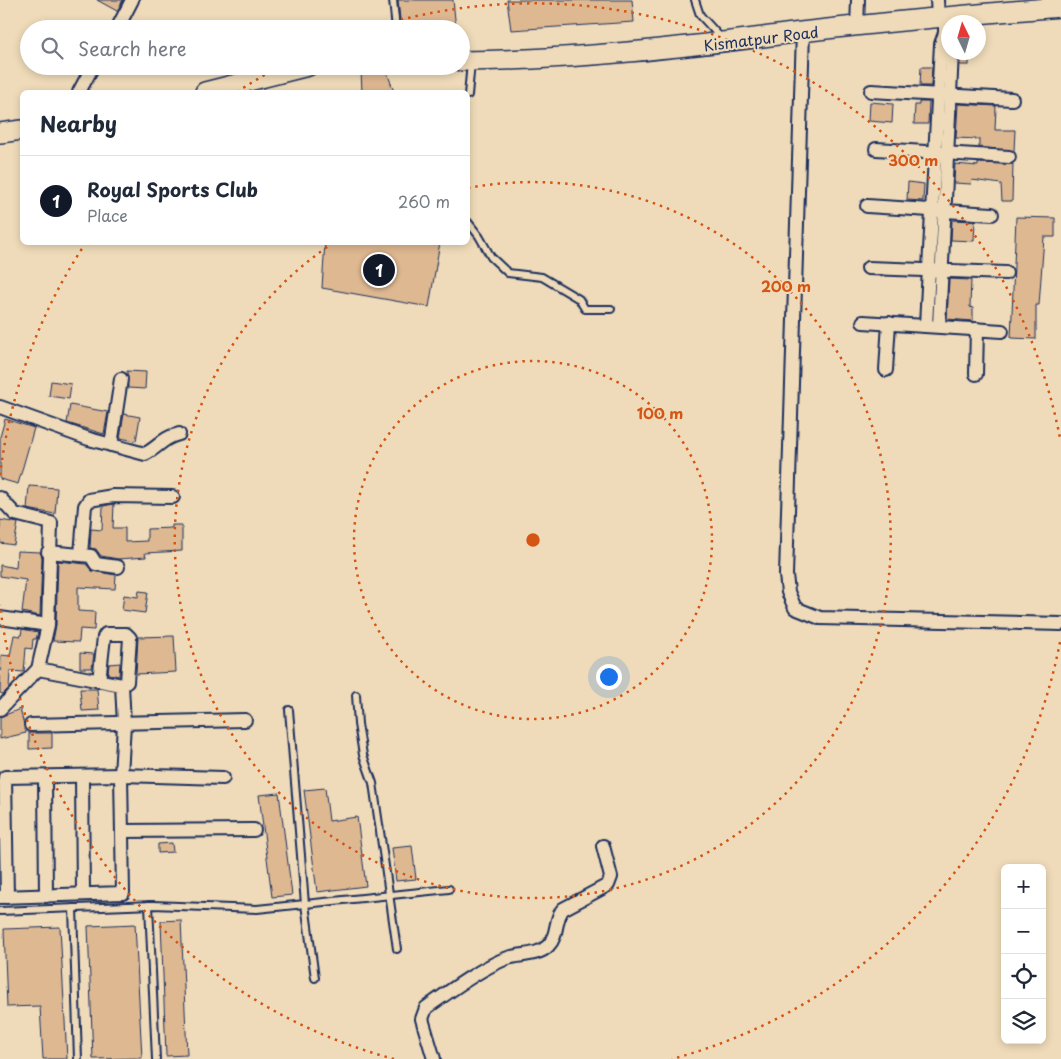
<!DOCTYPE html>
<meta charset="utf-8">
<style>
body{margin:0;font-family:"Playpen Sans",sans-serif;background:#f2f2f3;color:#1f2937}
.controls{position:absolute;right:15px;bottom:15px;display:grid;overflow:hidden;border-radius:8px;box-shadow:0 2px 8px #0003}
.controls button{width:45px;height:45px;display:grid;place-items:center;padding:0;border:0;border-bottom:1px solid #e0e1e3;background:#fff;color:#1f2937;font:25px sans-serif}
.compass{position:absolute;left:941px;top:15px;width:45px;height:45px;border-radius:50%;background:#fff;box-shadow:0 2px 8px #0003;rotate:355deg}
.you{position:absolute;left:608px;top:676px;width:18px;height:18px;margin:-12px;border:4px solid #fff;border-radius:50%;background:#1a73e8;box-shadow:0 0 0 8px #1a73e833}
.badge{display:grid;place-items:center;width:32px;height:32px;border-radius:50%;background:#111827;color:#fff;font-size:16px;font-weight:700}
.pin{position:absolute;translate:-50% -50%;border:2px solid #fff;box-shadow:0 1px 5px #0006}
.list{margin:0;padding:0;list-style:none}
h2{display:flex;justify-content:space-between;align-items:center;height:65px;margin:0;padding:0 20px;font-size:21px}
h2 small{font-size:16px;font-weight:400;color:#747a83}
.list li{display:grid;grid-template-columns:32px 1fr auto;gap:15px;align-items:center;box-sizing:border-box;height:90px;padding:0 20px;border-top:1px solid #e0e1e3}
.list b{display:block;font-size:19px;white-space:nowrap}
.list p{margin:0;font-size:16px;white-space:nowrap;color:#747a83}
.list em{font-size:16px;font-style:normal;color:#747a83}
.icon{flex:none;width:28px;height:28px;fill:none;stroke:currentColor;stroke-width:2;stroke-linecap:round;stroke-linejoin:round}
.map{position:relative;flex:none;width:1061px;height:1059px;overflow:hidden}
.search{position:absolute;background:#fff;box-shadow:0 2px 8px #0003;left:20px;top:20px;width:450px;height:55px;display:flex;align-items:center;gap:12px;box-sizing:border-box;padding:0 18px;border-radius:28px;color:#747a83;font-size:19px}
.panel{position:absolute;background:#fff;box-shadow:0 2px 8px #0003;left:20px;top:90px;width:450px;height:155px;border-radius:8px}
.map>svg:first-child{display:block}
.building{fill:#deb891;stroke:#1b2f5e}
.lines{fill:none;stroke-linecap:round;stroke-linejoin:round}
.lane-casing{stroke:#1b2f5e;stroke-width:10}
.street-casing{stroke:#1b2f5e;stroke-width:16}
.secondary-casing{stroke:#1b2f5e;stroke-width:22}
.lane{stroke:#efdbb9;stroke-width:6}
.street{stroke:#efdbb9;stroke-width:12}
.secondary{stroke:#efdbb9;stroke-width:19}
.ring{fill:none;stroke:#d45514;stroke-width:2.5;stroke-dasharray:2.5 5}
.labels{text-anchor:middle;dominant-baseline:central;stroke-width:4;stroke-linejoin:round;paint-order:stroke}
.street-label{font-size:15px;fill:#1b2f5e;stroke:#efdbb9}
.centre{fill:#d45514;stroke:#efdbb9;stroke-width:2.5}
.ring-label{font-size:15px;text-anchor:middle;font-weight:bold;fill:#d45514;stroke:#efdbb9;stroke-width:4;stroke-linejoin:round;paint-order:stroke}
</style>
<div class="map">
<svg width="1061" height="1059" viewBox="0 0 1061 1059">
<rect width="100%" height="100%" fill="#efdbb9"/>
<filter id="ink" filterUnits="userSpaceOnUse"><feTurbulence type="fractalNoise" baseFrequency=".02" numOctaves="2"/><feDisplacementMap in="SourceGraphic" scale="10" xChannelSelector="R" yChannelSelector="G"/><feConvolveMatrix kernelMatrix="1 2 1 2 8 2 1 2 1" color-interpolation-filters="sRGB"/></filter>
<g filter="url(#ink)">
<g class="building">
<path d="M97,0H123L117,11Z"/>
<path d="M398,0H453L456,29H401Z"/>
<path d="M507,0H632L634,22L511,30Z"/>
<rect x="960" y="52" width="9" height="13"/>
<path d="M921,67H932L931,86H920Z"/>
<path d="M386,69L394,92H362L361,71Z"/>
<path d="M870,102L893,104L892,123L869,121Z"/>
<path d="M919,102H929L928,124H914L915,105H919Z"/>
<path d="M958,104L996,106L995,130H1015L1014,151L979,147V139L956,138Z"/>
<path d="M978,163L1013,164L1012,201H1002L1001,184L972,180L971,184L954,183L955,164L978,166Z"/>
<path d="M908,182L924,184L923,201L907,200Z"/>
<path d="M1016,217L1055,218V237H1044L1039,305H1036V339L1011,338Z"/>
<path d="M952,220L975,221L974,241L951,240Z"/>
<path d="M325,242H440L429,307L322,288Z"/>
<path d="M949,279L971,280L970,307L973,308V321L947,319Z"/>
<path d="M127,371L146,372L145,389L128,388Z"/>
<path d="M51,381L71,384L69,399L49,396Z"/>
<path d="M70,405L108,412L104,434L67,423Z"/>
<path d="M124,414L140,417L136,441L120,438Z"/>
<path d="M5,419L34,428L18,484L0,479V437Z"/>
<path d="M29,486L57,488L55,514L27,509Z"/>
<path d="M114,504L113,528H125V542L147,541V529L172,528V525H182V551L145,553L146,557L118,559L101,556L96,549L90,548L91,529L102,530L103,506Z"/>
<path d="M0,520L18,523L14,545L0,543Z"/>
<path d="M17,551L40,552L42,557L40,616L22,612L26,580L0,576V565L16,568Z"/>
<path d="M58,561L86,564L92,571L116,575L115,589L78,587V611L95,612L94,630L80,629L79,642L53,641L56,625Z"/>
<path d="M139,591L148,592L145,613L122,610L124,595L138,597Z"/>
<path d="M22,629L38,632L36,639H33L32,649L26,648L24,672L10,671L9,688L3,694L0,693L1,655L10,656L14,635L21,636Z"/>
<path d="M174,636L176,672L136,674L138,637Z"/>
<path d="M80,653L94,654L92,668H80Z"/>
<path d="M120,663L119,676L108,674L109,664Z"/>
<path d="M80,689H97L99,710L82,711Z"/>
<path d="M20,709L26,733L0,739V717Z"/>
<path d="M29,733H52V748L29,749Z"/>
<path d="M325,788L329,821L357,817L366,886L317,892L304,790Z"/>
<path d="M279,793L292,895L272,897L259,795Z"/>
<path d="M172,843L173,852L158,853V844Z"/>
<path d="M412,846L416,879L396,881L392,848Z"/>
<path d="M181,920L187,1055L166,1056L161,921Z"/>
<path d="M135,924L142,1058L93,1059L88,926Z"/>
<path d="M60,927L67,1059H43L40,1006L7,1007L4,929Z"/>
</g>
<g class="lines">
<g class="lane-casing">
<g id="lane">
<path d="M393,0L396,29"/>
<path d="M695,0L700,15L721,38"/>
<path d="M468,95L471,62"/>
<path d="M468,222L479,236L491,257L508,273L542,277L579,299L585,309H611"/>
<path d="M356,695L358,724L363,755L373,783L397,949"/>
<path d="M289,710L305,904L315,978"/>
<path d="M149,905L156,1059"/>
<path d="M73,908L78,1059"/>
<path d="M0,911L153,905L257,909L449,889"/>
</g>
</g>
<g class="street-casing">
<g id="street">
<path d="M937,0L938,17"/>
<path d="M857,27L858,0"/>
<path d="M117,29L132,0"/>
<path d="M803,32L786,575L788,592L795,608L820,618L1061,624"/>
<path d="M871,91L1012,99"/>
<path d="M79,92L93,66"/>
<path d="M876,149L1009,157"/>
<path d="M867,206L992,214"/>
<path d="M868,268L1006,273"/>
<path d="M863,322L1002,331"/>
<path d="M926,325L941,44L945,33V16"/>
<path d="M939,326L952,52"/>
<path d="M886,370L889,323"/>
<path d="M976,374L977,329"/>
<path d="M0,407L89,439L145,454C159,447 162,438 179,434"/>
<path d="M111,445L121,379"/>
<path d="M0,498L15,514L51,523L48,625L38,669L0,709"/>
<path d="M48,552L91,556L96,564L118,567"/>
<path d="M81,554L85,506L89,500L113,496L173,497"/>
<path d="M0,618L48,625"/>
<path d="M99,681L104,637L106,634H126L130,638L127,682L122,685"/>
<path d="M31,725L245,720"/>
<path d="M82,776L83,894"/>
<path d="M45,777L46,896"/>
<path d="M122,831L254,830"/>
<path d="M0,897L123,893L121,775L124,724L122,685L38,669"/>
<path d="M7,897L5,777L121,775L223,778"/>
<path d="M434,1059L422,1019L426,1008C447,993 484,966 508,958C520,954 538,956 548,946C559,935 554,919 563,909L608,885L611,877L603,846"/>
</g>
</g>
<g class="secondary-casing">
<g id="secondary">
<path d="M461,61C575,60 688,47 801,32C887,22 974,14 1061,7"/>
<path d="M205,92L308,66"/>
<path d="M0,133L22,130"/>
</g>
</g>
<use href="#lane" class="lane"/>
<use href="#street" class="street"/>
<use href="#secondary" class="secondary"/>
</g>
</g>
<g class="ring">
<circle cx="533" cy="540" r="179"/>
<path d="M468 188A358 358 0 1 1 333 243"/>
<path d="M1060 642A537 537 0 0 1 672 1059M394 1059A537 537 0 0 1 0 605M0 475A537 537 0 0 1 85 244M237 92A537 537 0 0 1 277 68M372 28A537 537 0 0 1 1060 438"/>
</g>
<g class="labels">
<g class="street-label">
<text transform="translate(761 38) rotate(-7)">Kismatpur Road</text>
</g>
</g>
<circle cx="533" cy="540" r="8" class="centre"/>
<g class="ring-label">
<text x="913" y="166">300 m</text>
<text x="786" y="292">200 m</text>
<text x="660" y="419">100 m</text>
</g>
</svg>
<div class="controls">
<button>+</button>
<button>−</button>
<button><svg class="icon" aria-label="locate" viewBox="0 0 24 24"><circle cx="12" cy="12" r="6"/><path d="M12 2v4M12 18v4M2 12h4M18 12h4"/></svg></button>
<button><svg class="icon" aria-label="layers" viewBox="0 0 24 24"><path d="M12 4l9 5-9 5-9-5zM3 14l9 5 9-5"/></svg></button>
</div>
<svg class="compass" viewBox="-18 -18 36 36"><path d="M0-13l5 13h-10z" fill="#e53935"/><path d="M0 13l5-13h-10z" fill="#747a83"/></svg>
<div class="you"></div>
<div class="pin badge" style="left:379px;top:270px">1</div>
<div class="search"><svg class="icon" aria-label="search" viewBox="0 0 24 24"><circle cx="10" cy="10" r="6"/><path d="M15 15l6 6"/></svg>Search here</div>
<section class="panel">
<h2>Nearby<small></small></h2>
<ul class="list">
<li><span class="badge">1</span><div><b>Royal Sports Club</b><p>Place</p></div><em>260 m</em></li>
</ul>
</section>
</div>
